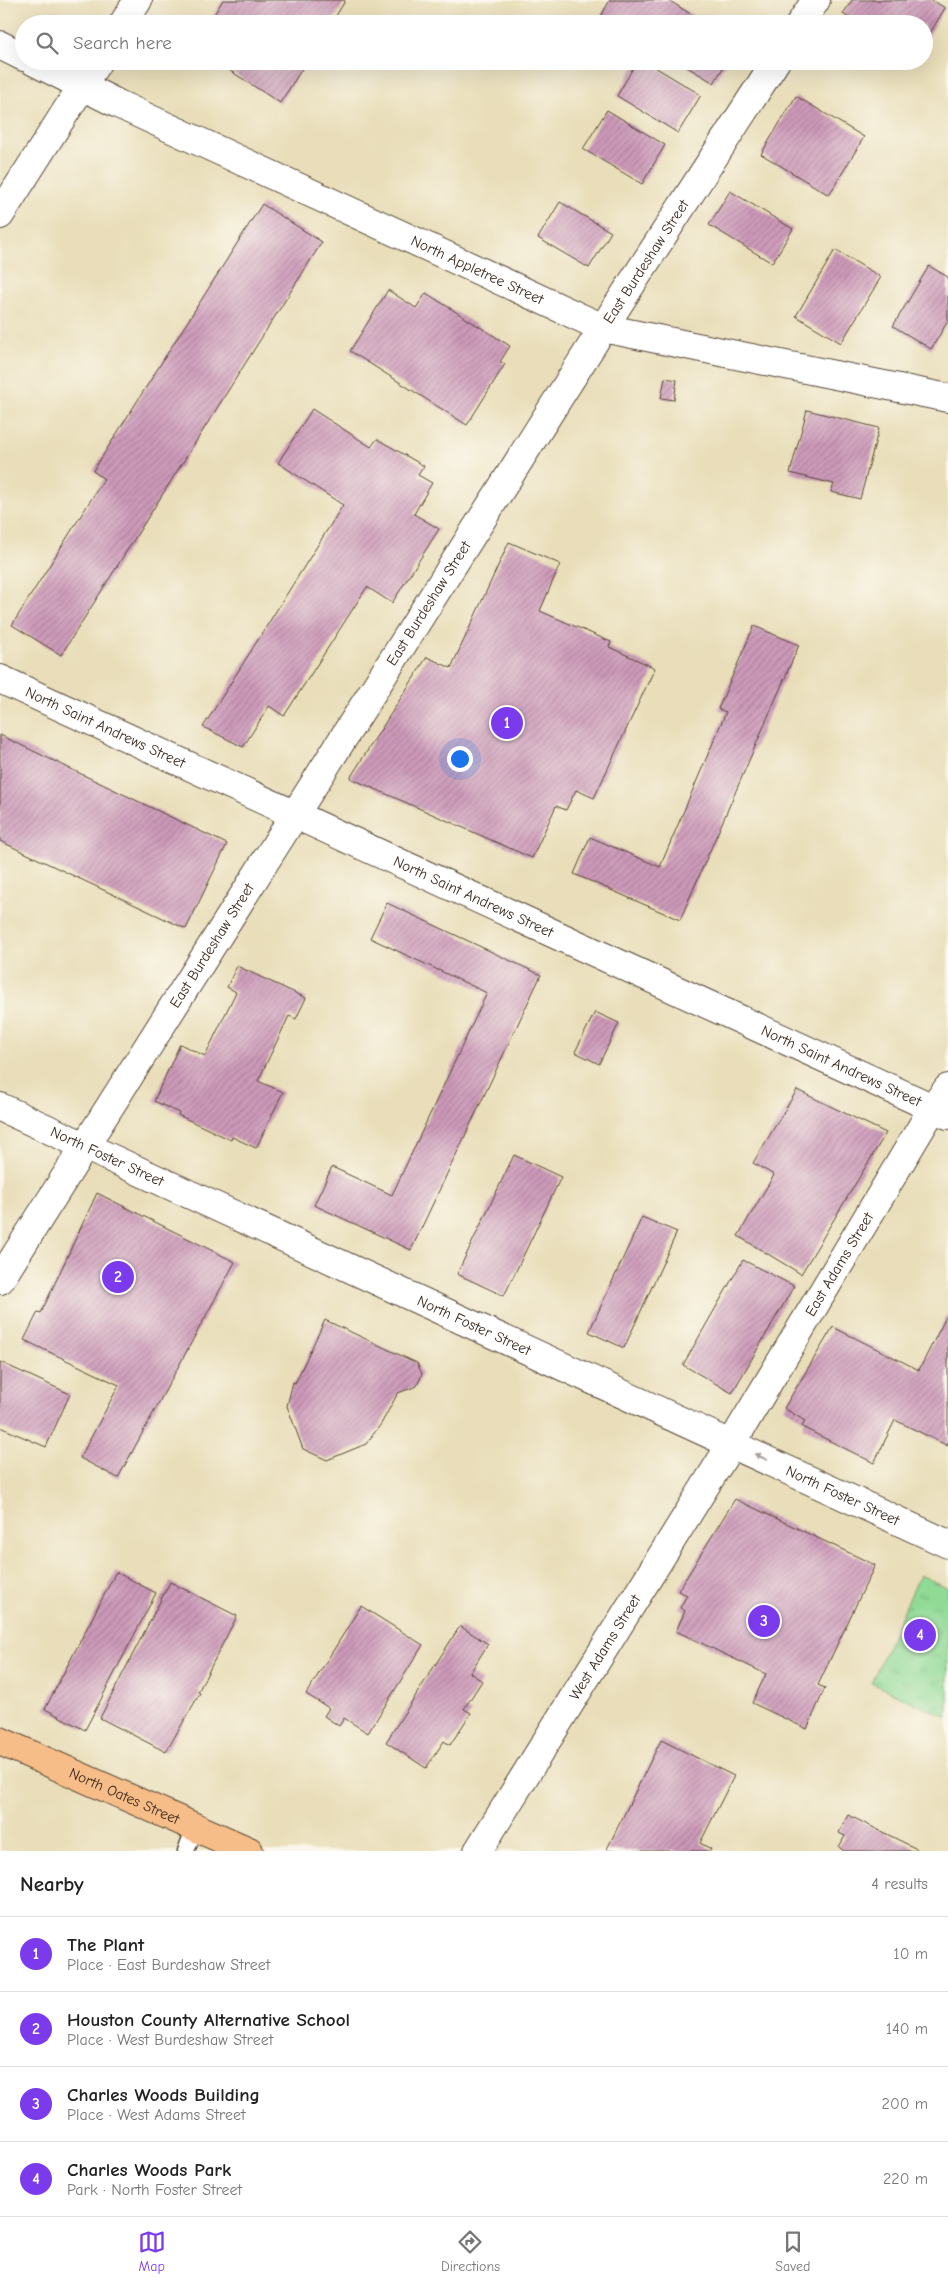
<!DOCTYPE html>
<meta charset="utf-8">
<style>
body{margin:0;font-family:"Comic Neue",sans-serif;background:#f6f6f6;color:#222}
.you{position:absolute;left:459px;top:758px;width:18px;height:18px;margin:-12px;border:4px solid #fff;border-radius:50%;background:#1a73e8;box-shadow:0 0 0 8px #1a73e833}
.badge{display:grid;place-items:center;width:32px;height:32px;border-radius:50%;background:#7c3aed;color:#fff;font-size:16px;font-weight:700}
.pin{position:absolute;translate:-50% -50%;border:2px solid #fff;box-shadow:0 1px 5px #0006}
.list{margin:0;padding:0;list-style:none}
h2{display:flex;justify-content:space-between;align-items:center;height:65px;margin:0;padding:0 20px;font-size:21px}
h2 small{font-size:16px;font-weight:400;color:#767676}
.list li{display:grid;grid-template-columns:32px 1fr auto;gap:15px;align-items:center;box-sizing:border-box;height:75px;padding:0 20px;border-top:1px solid #e0e0e0}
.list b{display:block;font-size:19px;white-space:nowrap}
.list p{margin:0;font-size:16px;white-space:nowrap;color:#767676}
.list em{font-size:16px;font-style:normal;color:#767676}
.icon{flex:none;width:28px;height:28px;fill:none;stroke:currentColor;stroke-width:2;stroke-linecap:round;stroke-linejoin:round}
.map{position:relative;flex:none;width:948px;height:1851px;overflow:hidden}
.search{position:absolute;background:#fff;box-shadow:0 5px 20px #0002;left:15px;right:15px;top:15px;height:55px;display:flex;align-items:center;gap:12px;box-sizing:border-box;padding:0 18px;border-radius:28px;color:#767676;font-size:19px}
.sheet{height:365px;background:#fff}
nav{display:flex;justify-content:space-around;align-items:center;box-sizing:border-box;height:70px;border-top:1px solid #e0e0e0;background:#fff;font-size:14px;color:#767676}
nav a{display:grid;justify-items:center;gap:2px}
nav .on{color:#7c3aed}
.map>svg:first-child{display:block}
.park{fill:url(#park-tufts);stroke:#66825a}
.building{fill:url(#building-hatch)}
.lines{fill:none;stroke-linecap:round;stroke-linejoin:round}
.service-casing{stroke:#554535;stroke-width:19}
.minor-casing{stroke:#554535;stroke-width:30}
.tertiary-casing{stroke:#554535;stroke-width:30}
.primary-casing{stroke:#554535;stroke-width:30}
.service{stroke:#fff;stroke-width:16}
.minor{stroke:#fff;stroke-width:28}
.tertiary{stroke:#fff;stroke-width:28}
.primary{stroke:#f7bd88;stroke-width:28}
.oneway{fill:#a79f9a}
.labels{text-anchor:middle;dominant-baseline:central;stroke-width:4;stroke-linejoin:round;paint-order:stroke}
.street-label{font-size:15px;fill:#3b2a1e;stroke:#fbf7ec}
</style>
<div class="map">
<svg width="948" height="1851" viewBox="0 0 948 1851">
<defs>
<pattern id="park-tufts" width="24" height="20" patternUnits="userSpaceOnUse" patternTransform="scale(1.25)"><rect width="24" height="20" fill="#90da96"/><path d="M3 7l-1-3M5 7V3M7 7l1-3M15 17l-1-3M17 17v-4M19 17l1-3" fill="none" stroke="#7dbb81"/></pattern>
<pattern id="building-hatch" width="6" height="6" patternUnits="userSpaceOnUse" patternTransform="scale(1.25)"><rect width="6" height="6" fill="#cd9aba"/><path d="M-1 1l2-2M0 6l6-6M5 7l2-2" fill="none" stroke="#a87e97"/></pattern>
</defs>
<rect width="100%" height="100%" fill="#fbf7ec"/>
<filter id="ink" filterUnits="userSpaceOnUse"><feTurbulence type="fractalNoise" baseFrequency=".02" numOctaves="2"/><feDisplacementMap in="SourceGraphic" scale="10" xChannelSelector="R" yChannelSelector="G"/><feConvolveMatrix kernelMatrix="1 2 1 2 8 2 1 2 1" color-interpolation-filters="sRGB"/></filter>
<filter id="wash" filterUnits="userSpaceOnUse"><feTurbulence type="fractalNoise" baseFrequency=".0096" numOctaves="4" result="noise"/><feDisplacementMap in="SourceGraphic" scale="20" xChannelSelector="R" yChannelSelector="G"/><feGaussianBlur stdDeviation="1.12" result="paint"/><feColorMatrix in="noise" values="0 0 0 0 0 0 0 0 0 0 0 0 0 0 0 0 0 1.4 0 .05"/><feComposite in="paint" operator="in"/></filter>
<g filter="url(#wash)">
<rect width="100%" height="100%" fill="#e9deb9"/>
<path class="park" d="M920,1575L948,1588V1718L871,1683Z"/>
<g id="blocks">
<g class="building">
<path d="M223,0H344L345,1L331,24H208Z"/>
<path d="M610,0H668L707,24H615L601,16Z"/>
<path d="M852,0H932L945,8L924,43V24H858L843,14Z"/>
<path d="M215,61H307L280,103Z"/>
<path d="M637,61H645L701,95L678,133L617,96Z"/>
<path d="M677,61H727L714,83Z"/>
<path d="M796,96L864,137L829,195L761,154Z"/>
<path d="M607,110L665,145L642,184L583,149Z"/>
<path d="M730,191L793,229L772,263L709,225Z"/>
<path d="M560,202L611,232L589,268L538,238Z"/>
<path d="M262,204L322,242L61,655L12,625L104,479L93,471Z"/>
<path d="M835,250L881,277L841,343L796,316Z"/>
<path d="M929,266L948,277V321L931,349L893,326Z"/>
<path d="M388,290L416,308L426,293L510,346L500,362L505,364L467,425L350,351Z"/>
<path d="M665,378L677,380L674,400L661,398Z"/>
<path d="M312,409L371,447L377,439L424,466L418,475L432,483L414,514L439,529L392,603L367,587L284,716L269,706L243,747L203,727L343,505L278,463Z"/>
<path d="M807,410L879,428L860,499L831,492L834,484L790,473Z"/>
<path d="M509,542L560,564L540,611L611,642L609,647L655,668L594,798L576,790L566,810L556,806L532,858L350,778L427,657L451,668Z"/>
<path d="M754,626L799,645L680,920L574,874L590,837L660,867L726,712L718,709Z"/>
<path d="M0,735L227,844L186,929L0,841Z"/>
<path d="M387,903L541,975L411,1250L314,1205L332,1167L392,1195L487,993L370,938Z"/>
<path d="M237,966L306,998L296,1019L289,1016L258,1081L283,1092L256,1148L232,1137L231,1140L178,1115L179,1113L154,1101L180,1044L205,1056L236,992L227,987Z"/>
<path d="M595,1012L619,1023L599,1064L575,1052Z"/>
<path d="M797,1090L886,1133L801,1274L738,1236L774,1175L753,1163Z"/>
<path d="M514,1155L561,1177L504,1296L457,1274Z"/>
<path d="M97,1193L235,1262L118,1478L80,1458L119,1385L24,1340L38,1312L41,1313Z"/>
<path d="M642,1217L677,1232L624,1348L589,1332Z"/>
<path d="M743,1260L794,1286L732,1393L683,1365Z"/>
<path d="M948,1313V1446L895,1420L874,1463L802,1427L805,1421L784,1408L833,1327L919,1370Z"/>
<path d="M325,1320L417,1363L422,1374L417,1386L398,1393L381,1424L366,1444L327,1460L303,1449L287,1406L293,1382L295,1383Z"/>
<path d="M0,1362L70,1394L46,1447L0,1427Z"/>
<path d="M735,1499L875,1565L818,1685L825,1688L807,1729L752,1703L766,1674L676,1631L685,1611L680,1608L687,1595L678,1591Z"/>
<path d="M116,1572L156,1593L85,1730L45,1709Z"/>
<path d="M170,1582L237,1616L198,1692L200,1693L166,1752L100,1718Z"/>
<path d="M361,1606L423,1645L368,1733L344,1718L339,1726L324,1716L329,1708L306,1694Z"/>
<path d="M460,1626L488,1644L470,1673L482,1681L464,1709L471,1713L450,1745L444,1741L426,1768L386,1742Z"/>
<path d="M661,1740L734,1776L700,1843L711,1849L710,1851H606Z"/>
<path d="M848,1815L917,1849L916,1851H844L839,1847L845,1836L839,1833Z"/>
</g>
</g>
</g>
<g filter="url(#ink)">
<use href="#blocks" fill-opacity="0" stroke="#554535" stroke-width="1"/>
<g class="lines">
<g class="service-casing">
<path id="service" d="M186,1851L195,1827"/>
</g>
<g class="minor-casing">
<g id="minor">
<path d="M123,24L138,0"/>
<path d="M0,45L24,57"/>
<path id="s1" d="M33,61L118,104L603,328L948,398"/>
<path d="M0,215L98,61"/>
<path id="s2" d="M0,679L948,1115"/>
<path id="s3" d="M0,1107L948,1544"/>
<path id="s4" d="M478,1851L732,1443L933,1108L948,1088"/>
</g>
</g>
<g class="tertiary-casing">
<g id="tertiary">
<path d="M800,24L816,0"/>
<path id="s5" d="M0,1280L603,328L776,61"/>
</g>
</g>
<g class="primary-casing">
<g id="primary">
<path id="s6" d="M0,1741L249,1851"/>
</g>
</g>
<use href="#service" class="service"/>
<use href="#minor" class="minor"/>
<use href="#tertiary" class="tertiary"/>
<use href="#primary" class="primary"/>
</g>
<defs><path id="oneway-solid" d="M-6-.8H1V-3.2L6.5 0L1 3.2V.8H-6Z" transform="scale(1.25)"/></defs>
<use class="oneway" href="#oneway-solid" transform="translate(761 1457) rotate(-155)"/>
</g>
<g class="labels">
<g class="street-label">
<text stroke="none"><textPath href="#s5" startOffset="1206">East Burdeshaw Street</textPath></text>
<text stroke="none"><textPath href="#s1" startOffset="491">North Appletree Street</textPath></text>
<text stroke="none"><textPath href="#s5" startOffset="801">East Burdeshaw Street</textPath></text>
<text stroke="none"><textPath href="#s2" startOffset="116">North Saint Andrews Street</textPath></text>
<text stroke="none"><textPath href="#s2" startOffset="521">North Saint Andrews Street</textPath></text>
<text stroke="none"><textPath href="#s5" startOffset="396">East Burdeshaw Street</textPath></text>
<text stroke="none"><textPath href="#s2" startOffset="926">North Saint Andrews Street</textPath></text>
<text stroke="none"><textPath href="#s3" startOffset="118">North Foster Street</textPath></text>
<text stroke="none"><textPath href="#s4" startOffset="689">East Adams Street</textPath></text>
<text stroke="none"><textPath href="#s3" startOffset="522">North Foster Street</textPath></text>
<text stroke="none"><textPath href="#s3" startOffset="928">North Foster Street</textPath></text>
<text stroke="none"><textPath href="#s4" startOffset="240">West Adams Street</textPath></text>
<text stroke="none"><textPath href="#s6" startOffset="136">North Oates Street</textPath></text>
</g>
</g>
</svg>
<div class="you"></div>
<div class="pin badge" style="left:507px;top:723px">1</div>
<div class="pin badge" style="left:118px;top:1277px">2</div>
<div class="pin badge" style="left:764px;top:1621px">3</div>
<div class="pin badge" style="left:920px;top:1635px">4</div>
<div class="search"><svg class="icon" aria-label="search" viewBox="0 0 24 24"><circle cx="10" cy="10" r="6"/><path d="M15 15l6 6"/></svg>Search here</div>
</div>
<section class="sheet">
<h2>Nearby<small>4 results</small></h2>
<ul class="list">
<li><span class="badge">1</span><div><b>The Plant</b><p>Place · East Burdeshaw Street</p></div><em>10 m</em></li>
<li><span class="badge">2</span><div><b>Houston County Alternative School</b><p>Place · West Burdeshaw Street</p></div><em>140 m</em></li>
<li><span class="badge">3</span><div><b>Charles Woods Building</b><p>Place · West Adams Street</p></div><em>200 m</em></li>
<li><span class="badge">4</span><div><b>Charles Woods Park</b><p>Park · North Foster Street</p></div><em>220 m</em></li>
</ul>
</section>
<nav>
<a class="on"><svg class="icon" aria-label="map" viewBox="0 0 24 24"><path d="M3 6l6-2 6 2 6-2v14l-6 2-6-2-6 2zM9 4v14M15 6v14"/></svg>Map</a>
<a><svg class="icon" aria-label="directions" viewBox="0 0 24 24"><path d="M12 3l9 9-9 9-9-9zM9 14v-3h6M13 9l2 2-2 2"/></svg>Directions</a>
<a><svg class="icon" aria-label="saved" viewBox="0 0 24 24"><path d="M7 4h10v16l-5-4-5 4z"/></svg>Saved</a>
</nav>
